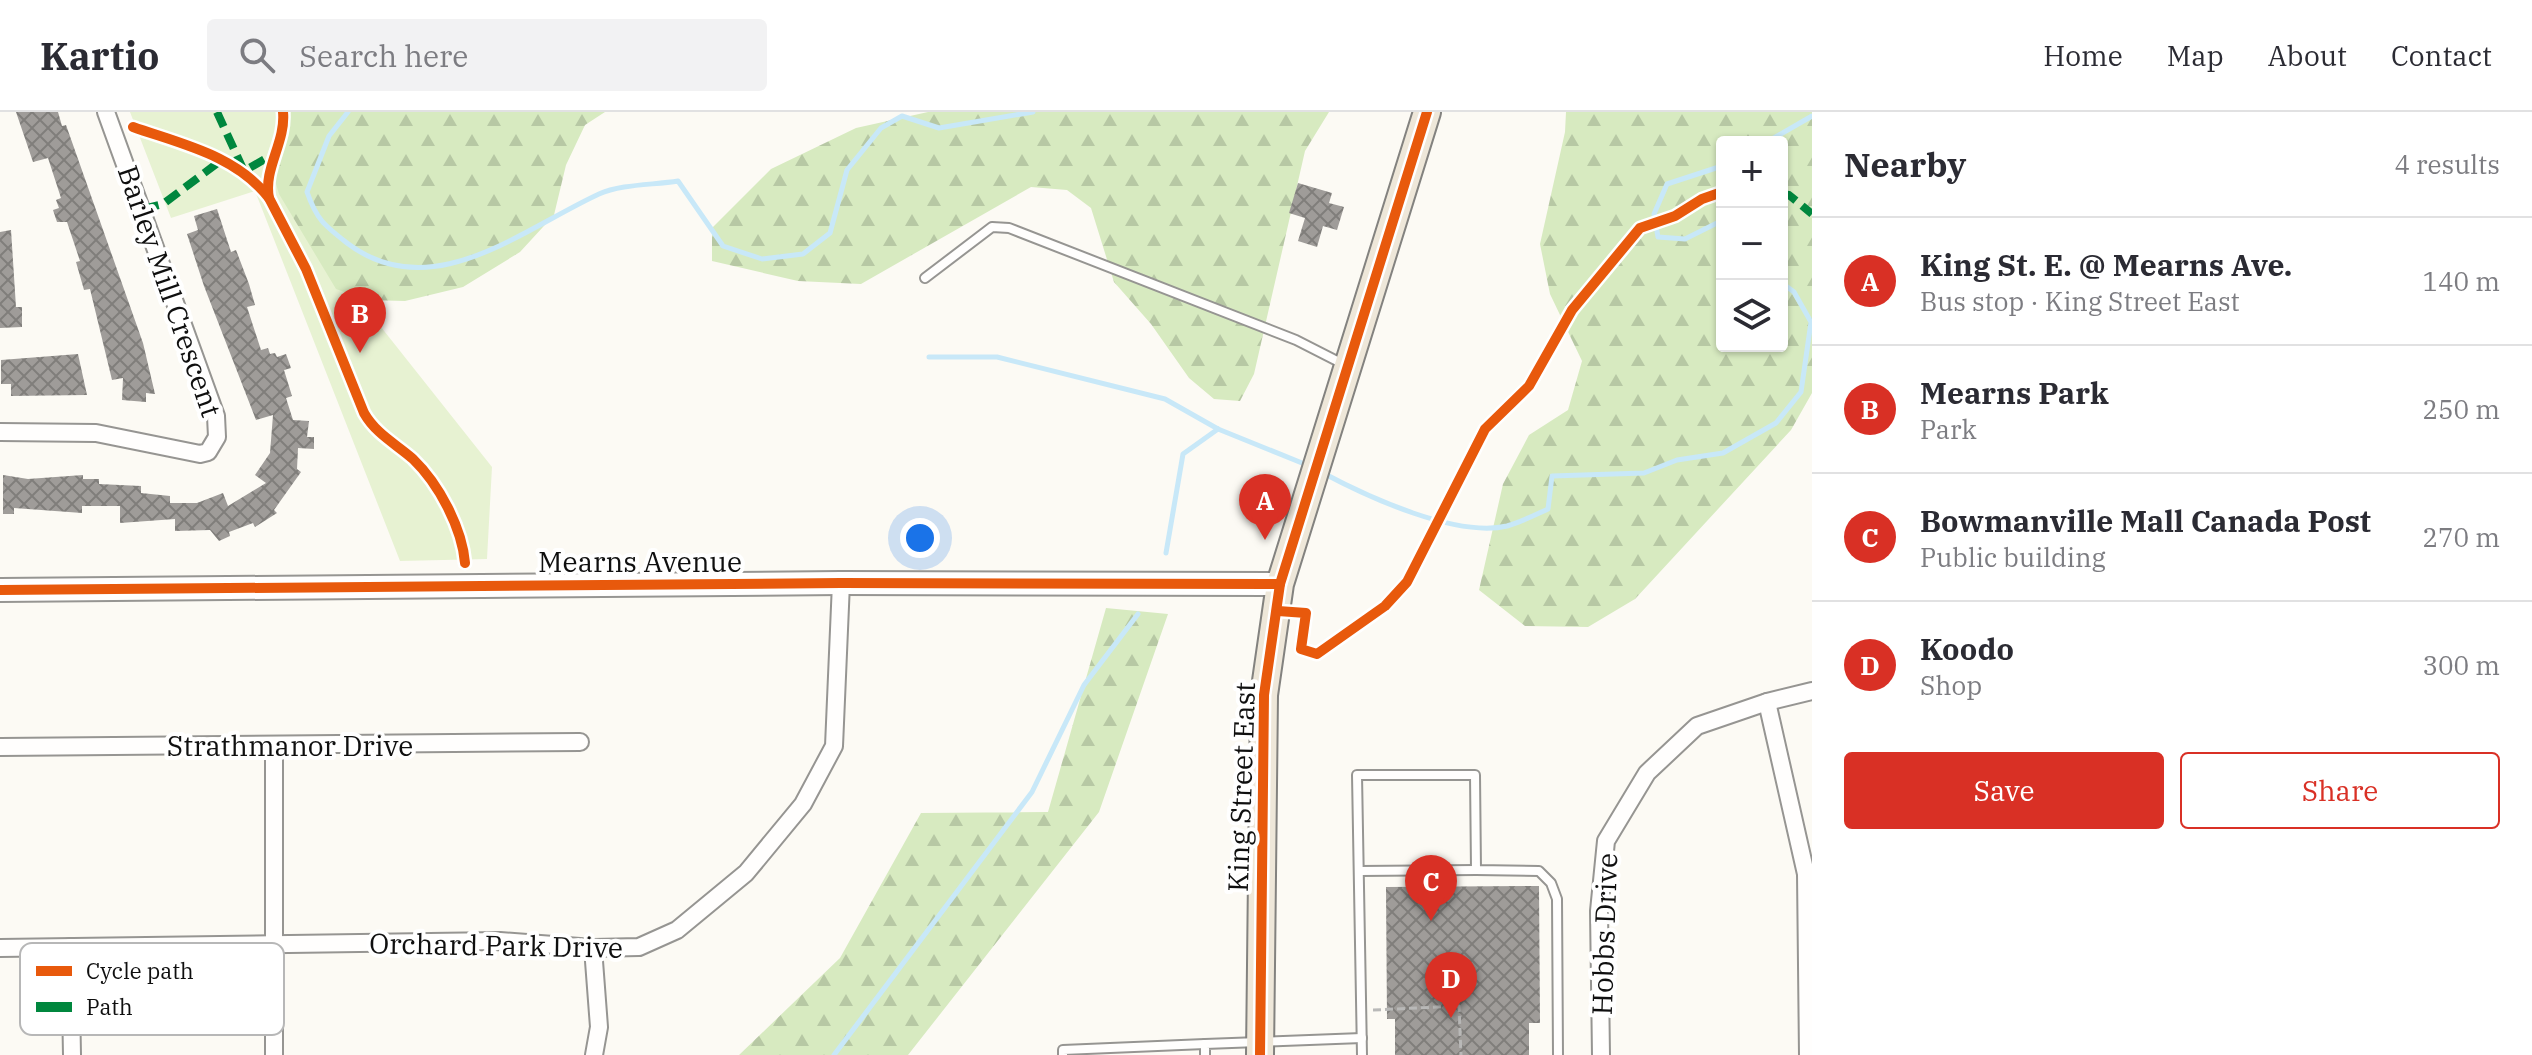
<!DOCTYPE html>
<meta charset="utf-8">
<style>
body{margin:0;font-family:"IBM Plex Serif",serif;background:#f2f2f3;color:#2b2b33}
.controls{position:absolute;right:24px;top:24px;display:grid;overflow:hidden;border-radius:8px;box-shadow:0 2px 6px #0004}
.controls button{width:72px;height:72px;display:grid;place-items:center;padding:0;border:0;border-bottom:2px solid #e1e1e2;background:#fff;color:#2b2b33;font:40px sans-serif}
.you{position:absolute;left:920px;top:426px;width:28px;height:28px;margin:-20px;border:6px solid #fff;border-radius:50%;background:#1a73e8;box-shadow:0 0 0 12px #1a73e833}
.badge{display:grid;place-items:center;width:52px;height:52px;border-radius:50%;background:#d93025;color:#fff;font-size:26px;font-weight:700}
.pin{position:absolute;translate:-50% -66px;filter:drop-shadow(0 2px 4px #0008)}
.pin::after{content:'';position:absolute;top:42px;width:28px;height:24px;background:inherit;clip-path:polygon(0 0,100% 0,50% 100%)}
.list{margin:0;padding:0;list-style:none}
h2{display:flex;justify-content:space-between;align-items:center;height:104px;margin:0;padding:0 32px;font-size:34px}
h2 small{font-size:26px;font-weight:400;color:#7c7c81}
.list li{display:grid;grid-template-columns:52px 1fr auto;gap:24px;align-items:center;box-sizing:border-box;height:128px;padding:0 32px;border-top:2px solid #e1e1e2}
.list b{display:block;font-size:30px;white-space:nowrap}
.list p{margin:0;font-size:26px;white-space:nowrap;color:#7c7c81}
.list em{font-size:26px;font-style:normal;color:#7c7c81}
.actions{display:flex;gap:16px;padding:24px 32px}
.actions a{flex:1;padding:18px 0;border:2px solid #d93025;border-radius:8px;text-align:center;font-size:28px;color:#d93025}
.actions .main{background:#d93025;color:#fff}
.icon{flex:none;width:44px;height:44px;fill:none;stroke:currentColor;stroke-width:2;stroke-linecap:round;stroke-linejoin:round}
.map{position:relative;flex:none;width:1812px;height:943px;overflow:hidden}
header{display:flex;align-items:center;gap:48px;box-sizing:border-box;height:112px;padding:0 40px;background:#fff;border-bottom:2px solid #e1e1e2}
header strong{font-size:38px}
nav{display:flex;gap:44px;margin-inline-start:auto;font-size:28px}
.search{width:560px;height:72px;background:#f2f2f3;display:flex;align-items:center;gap:20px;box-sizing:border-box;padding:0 28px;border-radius:8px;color:#7c7c81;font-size:30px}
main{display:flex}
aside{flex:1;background:#fff}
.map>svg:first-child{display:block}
.grass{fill:#e7f2d2}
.forest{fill:url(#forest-firs);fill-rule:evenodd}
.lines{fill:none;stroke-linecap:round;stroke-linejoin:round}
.stream{stroke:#c8e8f8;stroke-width:5}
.building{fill:url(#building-cross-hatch)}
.service-casing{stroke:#969592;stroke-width:12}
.minor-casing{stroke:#969592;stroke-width:20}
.tertiary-casing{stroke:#969592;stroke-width:26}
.primary-casing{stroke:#83827f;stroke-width:30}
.path{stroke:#b9b9b8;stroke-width:3;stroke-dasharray:8 4;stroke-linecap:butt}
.service{stroke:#fffefd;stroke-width:8}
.minor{stroke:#fffefd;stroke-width:16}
.tertiary{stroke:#fffefd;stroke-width:22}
.primary{stroke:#eee7d9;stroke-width:26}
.quiet{stroke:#00873e;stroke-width:8;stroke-dasharray:16 8;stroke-linecap:butt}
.cycleway-casing{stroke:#fff;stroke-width:15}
.cycleway{stroke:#e8590c;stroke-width:10}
.labels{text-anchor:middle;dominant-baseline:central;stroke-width:8;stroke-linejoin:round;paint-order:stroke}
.street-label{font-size:28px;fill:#0f0f0f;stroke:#fff}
.key{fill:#fff;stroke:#b7b7b7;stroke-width:2}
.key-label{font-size:22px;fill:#0f0f0f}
</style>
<header>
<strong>Kartio</strong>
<div class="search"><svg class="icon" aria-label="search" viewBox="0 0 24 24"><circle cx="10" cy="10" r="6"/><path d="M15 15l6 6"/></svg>Search here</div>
<nav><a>Home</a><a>Map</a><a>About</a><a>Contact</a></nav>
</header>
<main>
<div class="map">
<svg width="1812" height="943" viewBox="0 0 1812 943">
<defs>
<pattern id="forest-firs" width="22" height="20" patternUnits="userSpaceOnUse" patternTransform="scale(2)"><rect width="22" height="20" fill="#d7eac0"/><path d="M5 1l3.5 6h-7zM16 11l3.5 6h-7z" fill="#b7c8a4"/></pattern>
<pattern id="building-cross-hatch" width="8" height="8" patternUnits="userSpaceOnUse" patternTransform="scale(2)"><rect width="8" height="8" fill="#9f9c99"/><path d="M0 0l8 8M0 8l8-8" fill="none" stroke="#807e7b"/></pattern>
</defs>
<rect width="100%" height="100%" fill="#fcfaf4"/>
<path class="grass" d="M130,0H297L312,128L492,355L487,447L400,449L255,79L171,106Z"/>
<g class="forest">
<path d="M291,0H605L585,13L566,53L554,103L520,140L463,175L405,189L367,188L336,177L279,82L273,62Z"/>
<path d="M928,0H1329L1305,39L1254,262L1240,289L1214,287L1189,266L1151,212L1114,170L1091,96L1067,78L1031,75L861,172L798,169L712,149V116L771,57L856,16Z"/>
<path d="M1566,0H1812V281L1791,318L1635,487L1588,515L1525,514L1479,478L1503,372L1529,323L1568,298L1582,249L1550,182L1540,132L1565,20ZM1722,30H1782V234H1722Z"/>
<path d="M1106,496L1168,502L1099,700L908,943H739L840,846L921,701L1048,700Z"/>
</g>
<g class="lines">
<g class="stream">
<path d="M348,0L329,24L307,80C317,108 324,113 347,131C431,195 521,118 599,82C621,72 654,73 678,69L723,134L762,147L803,142L830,121L847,58L881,16L902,4L939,16L1033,0"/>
<path d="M1767,30L1812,4"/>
<path d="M1722,54L1667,72L1654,102L1658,125L1685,127L1717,111L1722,113"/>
<path d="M929,245H997L1165,287L1218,317L1307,353"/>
<path d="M1323,361C1368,385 1457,426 1507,414C1521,410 1535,403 1548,397L1552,364L1644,361L1677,348L1723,341L1776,311L1801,280L1811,210L1794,180L1782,171"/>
<path d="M1166,441L1183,342L1218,317"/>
<path d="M834,943L1032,680L1084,573L1138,502"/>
</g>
</g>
<g class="building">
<path d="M16,0H58L62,14L66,13L143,231L155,282L146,281V290L122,288L123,266L112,268L90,177L84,178L76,150L80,149L67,110H57L53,98L59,96L56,88L61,86L48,46L33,50Z"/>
<path d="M1298,71L1332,81L1329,91L1344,95L1337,118L1323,114L1317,135L1298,129L1305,106L1289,101Z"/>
<path d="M217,97L231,140L236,138L249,172L255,193L247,195L261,238L268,236L270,242L275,241L277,245L286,242L291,256L284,258L292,284L286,286L293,308L309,309L307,325H314V337L298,336L297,357L301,360L274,398L277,401L255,415L253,411L229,420L230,424L219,429L210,418L175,419V407L120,411V394H82V401L14,396V402H3V363L28,367L83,363V367H99V372L141,374V381L170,384V391H197L223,381L228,394L266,371L255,363L270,341L273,303L256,308L204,174L187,122L198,118L194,104Z"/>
<path d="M11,118L16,195H22V215L0,216V120Z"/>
<path d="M78,242L87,283L11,284V272H1V248Z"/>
<path d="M1539,774L1540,911H1529V943H1395V907H1387L1386,775Z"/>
</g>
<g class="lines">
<g class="service-casing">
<g id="service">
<path d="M925,166L992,115L1009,116L1296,228L1345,253"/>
<path d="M1360,759L1476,758"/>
<path d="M1063,943V938L1205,932"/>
<path d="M1205,943V932L1362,926"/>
<path d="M1362,943L1357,663H1475L1476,758L1539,759L1551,771L1557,787L1558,943"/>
</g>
</g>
<g class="minor-casing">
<g id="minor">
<path d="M0,320L96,321L200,342L208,340L217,325L216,304L106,0"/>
<path d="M1767,590L1806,762L1808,943"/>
<path d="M0,635L580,630"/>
<path d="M70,835L72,943"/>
<path d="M0,836L500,829L593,836L639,835L677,818L746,761L803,692L834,634L841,471"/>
<path d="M593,836L599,915L594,943"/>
<path d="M274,943V634"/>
<path d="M1601,943L1599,799L1606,729L1647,661L1697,614L1767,590L1812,579"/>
</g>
</g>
<g class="tertiary-casing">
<path id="tertiary" d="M0,478L841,471L1280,472"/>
</g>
<g class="primary-casing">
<path id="primary" d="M1260,943L1264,583L1280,472L1427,0"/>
</g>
<path class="path" d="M1373,898L1459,894L1461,943"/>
<use href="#service" class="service"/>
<use href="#minor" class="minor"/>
<use href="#tertiary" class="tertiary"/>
<use href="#primary" class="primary"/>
<g class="quiet">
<path d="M217,0L244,59L274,42"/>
<path d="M1782,82L1789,83L1812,102"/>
<path d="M143,97L163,92L223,47"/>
</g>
<g class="cycleway-casing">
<g id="cycleway">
<path d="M283,0C286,30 263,57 269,86L306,157L364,301C376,322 396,332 413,347C439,372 462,416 465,451"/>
<path d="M133,15C181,32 236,43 269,86"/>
<path d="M0,478L841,471L1280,472"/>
<path d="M1278,499L1306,501L1301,537L1317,542L1385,494L1407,470L1485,317L1529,274L1572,198L1640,116L1675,104L1702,87L1722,80"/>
<path d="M1260,943L1264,583L1280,472L1427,0"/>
</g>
</g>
<use href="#cycleway" class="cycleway"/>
</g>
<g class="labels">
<g class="street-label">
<text transform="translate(170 179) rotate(71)">Barley Mill Crescent</text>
<text x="640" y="449">Mearns Avenue</text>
<text x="290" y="633">Strathmanor Drive</text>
<text transform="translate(1241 675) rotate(-88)">King Street East</text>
<text transform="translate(1604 822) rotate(-88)">Hobbs Drive</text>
<text transform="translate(496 833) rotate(1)">Orchard Park Drive</text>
</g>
</g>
<rect x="20" y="831" width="264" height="92" rx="12" class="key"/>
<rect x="36" y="854" width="36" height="10" fill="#e8590c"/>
<rect x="36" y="890" width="36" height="10" fill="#00873e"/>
<g class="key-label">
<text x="86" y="867">Cycle path</text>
<text x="86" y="903">Path</text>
</g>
</svg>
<div class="controls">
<button>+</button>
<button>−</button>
<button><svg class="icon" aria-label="layers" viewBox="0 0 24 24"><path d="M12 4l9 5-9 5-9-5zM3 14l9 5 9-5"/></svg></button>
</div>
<div class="you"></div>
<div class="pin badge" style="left:1265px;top:428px">A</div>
<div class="pin badge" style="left:360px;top:241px">B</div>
<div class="pin badge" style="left:1431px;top:809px">C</div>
<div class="pin badge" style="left:1451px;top:906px">D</div>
</div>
<aside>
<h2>Nearby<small>4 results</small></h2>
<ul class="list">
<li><span class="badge">A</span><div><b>King St. E. @ Mearns Ave.</b><p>Bus stop · King Street East</p></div><em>140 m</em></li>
<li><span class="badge">B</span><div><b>Mearns Park</b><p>Park</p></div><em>250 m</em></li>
<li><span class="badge">C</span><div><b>Bowmanville Mall Canada Post</b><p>Public building</p></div><em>270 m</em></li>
<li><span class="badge">D</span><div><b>Koodo</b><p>Shop</p></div><em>300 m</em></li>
</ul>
<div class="actions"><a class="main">Save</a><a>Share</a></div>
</aside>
</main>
